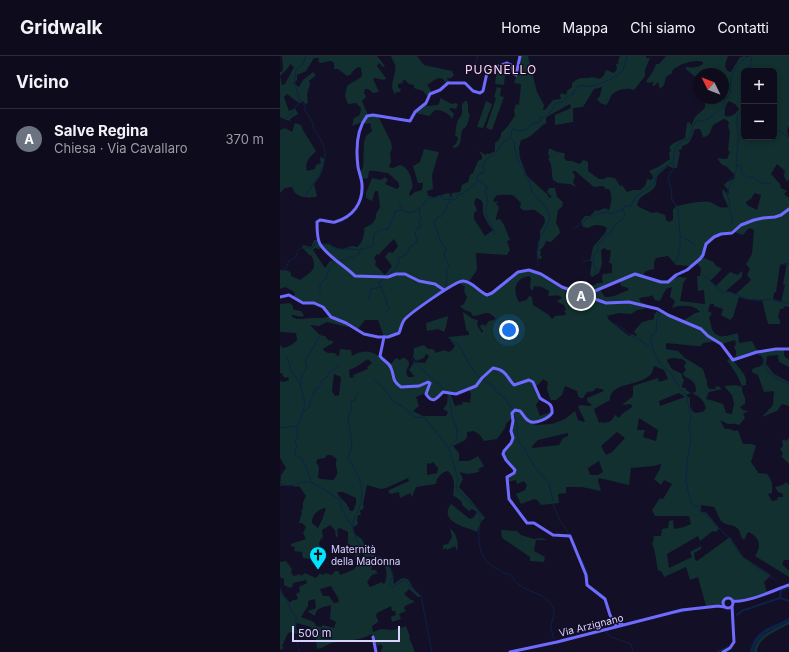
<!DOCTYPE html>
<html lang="it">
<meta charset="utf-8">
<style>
body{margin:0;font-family:Inter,sans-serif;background:#1c1929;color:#f1f3f6}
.controls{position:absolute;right:12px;top:12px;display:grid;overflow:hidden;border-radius:6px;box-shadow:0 2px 6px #0003}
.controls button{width:36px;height:36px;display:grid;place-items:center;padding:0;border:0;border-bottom:1px solid #2e2b3b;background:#0e0b1c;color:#f1f3f6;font:20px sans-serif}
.compass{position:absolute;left:413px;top:12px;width:36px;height:36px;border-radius:50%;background:#0e0b1c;box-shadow:0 2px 6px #0003;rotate:313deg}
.scale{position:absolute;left:12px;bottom:10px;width:108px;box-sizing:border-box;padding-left:4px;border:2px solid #d9d4ff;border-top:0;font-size:11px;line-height:14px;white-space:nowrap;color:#d9d4ff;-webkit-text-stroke:3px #130f26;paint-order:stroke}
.you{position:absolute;left:229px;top:274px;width:14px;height:14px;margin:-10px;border:3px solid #fff;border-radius:50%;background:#1a73e8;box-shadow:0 0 0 6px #1a73e833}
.badge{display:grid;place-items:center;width:26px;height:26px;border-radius:50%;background:#00e5ff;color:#fff;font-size:13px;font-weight:700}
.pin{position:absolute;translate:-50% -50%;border:2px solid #fff;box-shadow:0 1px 4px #0006}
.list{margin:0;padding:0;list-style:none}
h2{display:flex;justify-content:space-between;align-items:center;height:52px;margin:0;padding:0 16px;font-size:17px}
h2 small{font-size:13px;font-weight:400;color:#9b9ba3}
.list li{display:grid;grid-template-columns:26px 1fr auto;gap:12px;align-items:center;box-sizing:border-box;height:60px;padding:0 16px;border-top:1px solid #2e2b3b}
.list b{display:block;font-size:15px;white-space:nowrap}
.list p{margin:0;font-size:13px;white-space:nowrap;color:#9b9ba3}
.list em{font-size:13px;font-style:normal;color:#9b9ba3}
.map{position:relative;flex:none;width:509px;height:596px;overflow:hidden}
header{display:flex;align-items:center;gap:24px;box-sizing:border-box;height:56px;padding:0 20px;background:#0e0b1c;border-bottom:1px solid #2e2b3b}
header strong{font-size:19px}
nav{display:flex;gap:22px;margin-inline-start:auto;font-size:14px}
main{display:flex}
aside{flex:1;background:#0e0b1c}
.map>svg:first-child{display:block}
.green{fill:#12302f;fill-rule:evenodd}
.water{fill:#0c2248}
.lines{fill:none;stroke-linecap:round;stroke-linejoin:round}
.stream{stroke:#0c2248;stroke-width:1}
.canal{stroke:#0c2248;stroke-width:2}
.secondary{stroke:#6f6bff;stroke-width:3}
.labels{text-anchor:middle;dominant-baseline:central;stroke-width:3;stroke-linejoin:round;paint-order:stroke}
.poi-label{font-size:10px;fill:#d9d4ff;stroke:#130f26;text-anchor:start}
.street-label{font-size:10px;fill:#d9d4ff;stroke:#130f26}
.quarter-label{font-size:12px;letter-spacing:1px;fill:#ffd6f0;stroke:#130f26}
</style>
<header>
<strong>Gridwalk</strong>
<nav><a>Home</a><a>Mappa</a><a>Chi siamo</a><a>Contatti</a></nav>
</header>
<main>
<aside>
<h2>Vicino<small></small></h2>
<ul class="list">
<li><span class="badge" style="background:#6b7280">A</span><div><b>Salve Regina</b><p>Chiesa · Via Cavallaro</p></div><em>370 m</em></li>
</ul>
</aside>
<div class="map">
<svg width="509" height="596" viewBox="0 0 509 596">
<rect width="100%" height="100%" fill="#130f26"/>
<g class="green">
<path d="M2,0H97L105,10L103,11L99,7L97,10L106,22L104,24L95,22L93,23L99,36L93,37L88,33H85L84,37L86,41L82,45L88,59L98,60L111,86L112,92L110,98L111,106L109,111L113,112L120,109C128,110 134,125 132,132C131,134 130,136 129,138L130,140L135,136L142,134L143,127H138L133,110L140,106L144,93L159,96L152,119L153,133L147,135L148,140L154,141L168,137L170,138L171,142L172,137L180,136L182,129L188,126L190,119L193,117L198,105L202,103V100L199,95L206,99L207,97L209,98L215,95V87C219,84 221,82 221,77L228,70L229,68L235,60L234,55L236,48L239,49L241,28L234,27L237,18L241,0H248L257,36L264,49L263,54H265L273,44L281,43L280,39L282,37L285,39L287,37V35L292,31V27C300,21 300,22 309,22L312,21L320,23L324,19L326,14L334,17L337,13L336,8L339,7L338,5L340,0H366V2H370L365,14V20L355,33L353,34C347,31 335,34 331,40C329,44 329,46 326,49L320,47L317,43L320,40L322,31L314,33L303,51L293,52V66L275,69V59L291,52L290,48L268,60L266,62V67C257,73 252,82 241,84L239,92L240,102L247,120L268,139L269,142L272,141L267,136L269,132H275L277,141L283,146L282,151L278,154L276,167L279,172L280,177L271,186L266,185L264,190L260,194L261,197L260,199L262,201L261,203H259L257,200L258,187L260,183V175L265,166L264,161L255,154C249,153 243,157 240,151L241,147C238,145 237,142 234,140C230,138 221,139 217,139L213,144L214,146L218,145L216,148L219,151L216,162V164L220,163L224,169L230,184L227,185L230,194L227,199L196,197L197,214L188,227L205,238L211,237L237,217L253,215L287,233L285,237C287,243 292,245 295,250L305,241L316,234L310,229H315L317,227H323L322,221L323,218L332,217V210L331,207H329L331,196L330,194H327L324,192L321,194L322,208L319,217L312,221L310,218L312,206L310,205L313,191L325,177L327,172C322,169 314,167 309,172L303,171L301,165L305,160H310L316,154L318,155L325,152L329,154C331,148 333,139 329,133H326L323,130L314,131L295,115H292L295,120L293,126L296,131L290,128L278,127L273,124C271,116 273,109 268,103L270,101L268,98L269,92L277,96L284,97L285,99L284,102L287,105H292L300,108L303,104L307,105L308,107V115L319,123H324L327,121L335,122L340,130L342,129L347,136L353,134H360L365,130L367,123L371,124L373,122V120L369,115L378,111L390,103L389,97L391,94L389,92C393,85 399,86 405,82L407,67L410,66L411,70L415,61L425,52V44L430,42H443V18H426L425,14L419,17L415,21L405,12L407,11C414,12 417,12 423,8V6C414,3 399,8 392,15V17L386,21L384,29L380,33L378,26L374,30L372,29L374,25L370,27L366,26C369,20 374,16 376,8H379L386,0H448C446,6 443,11 448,15L451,16L460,1L464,0L468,1L470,0H509V70L507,74L509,83V123L507,126L504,120L505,115L497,108L491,118L500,128L501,132L507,135L504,138L509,142V251L505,250L503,253H500L498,262L500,264V268H488L482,244L465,243L459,241L453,261L450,264L441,259L443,253L434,250V248H430L428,255L432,257L429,262C431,266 431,272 433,275C438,284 451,279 458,277L459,287L472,285L478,296L504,293V300L509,304V311L499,306L498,299L487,300L486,308L494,318L509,326V350L502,348L497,355L482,361L493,349L494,335L484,336L478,319L472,316V314L474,312C479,310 484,311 483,303L481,300L475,297L453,304L464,318L466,323V329L462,330L457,319L447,304L456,300V295L454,291L456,288L455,284L442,288L436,285L423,287L421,290H417L386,287V293L398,295L405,302L423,313L426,323L427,324V329L429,333H436L435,331L438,330L442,333L429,336L426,343C432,344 437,346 443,348L446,357L452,358L454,347L452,339L444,330L456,329L462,331V335L465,342V348L460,351L463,354L468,355L463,358L465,362L459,369C455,367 452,368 448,368C445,367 442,365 440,364L445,373H450L454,375L458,374L463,388H472L476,390L471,406L478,416V417L487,418C492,424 493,429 492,437L488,438L492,445L497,444L498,441H503V438L498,436L495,431L503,429L506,426L509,429V504H504L502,508L509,515V521L475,500C482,490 480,481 468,476L464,484C460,481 461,477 458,473C454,468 446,470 441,465C438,461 437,455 434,451L421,449V456H426L439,472L436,476L433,475L420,485L418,480L387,498L389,512L412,501L410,496L421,490V493L414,497L415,504L417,505L450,481L463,501L491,519L484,526L487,536C475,540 461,546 449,543L441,548L426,550L418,521L410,524L406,511L384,521L382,516L378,514C376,505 376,497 372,488L374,482L373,480H381L382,473L388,472L389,465L393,464L394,473L404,471L411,468L409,460H375L372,454L380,442L383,443L392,428L384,424L381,429L374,423L380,413L381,408L374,410L351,412L349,429L319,422L318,425L321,435L302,431H286V437L278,438L279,447L261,449L257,444L254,443L241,448L236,438L245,434L247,429L244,425L237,428L236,424L228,426V421L235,416L228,406L224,398L226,394L233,387V361L226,368L225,372L217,383L204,385L200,379L194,375L187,376V381L185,384L173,390L179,397V405H189L198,400L204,410L198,413L200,415C193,418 188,419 180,416V417L183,423L179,431L190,443L205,462L201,466L197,476C186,471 158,466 171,448L190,463L194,461L197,456L192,453L189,455L182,449V446L173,439C174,430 176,423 168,415C162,416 156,422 156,428L136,431L132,441L130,437L120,442L119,436L111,438L108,436L109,434L129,425L128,422L106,432L101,433L87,429L83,448L84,451L82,454H80L81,459H78L77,464L78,467L77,469L73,471C73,478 77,480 82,483L85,490L89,494H91L95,499L108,504C109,510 111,512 113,518C114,522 113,525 114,528L122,522C131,523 128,524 132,530C134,534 139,538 141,541H138L129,533L124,538L131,544H133L134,546L125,550L124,552L126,555L119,558L121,563L112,566L111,561L116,559L115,555H112L111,550L97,557L96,560L98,564V566L92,570L93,576L101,573L113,574L126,570L130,581H129L135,596H100L103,591L101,588L97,590L92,578C80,585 65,584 52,587C46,589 43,592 37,593L36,582H32L31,571L17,567L15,572L18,576L17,578L11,576L8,577L2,590L4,592L0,594V532L6,543L11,547V545L18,543L16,538L20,536L19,531L27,527L26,524L13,527L12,531L10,532L4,529V523L0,521V506L6,505L12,513L11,517L14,520L20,518L21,520L25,517L36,522L40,517L42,519L46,517L52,519L55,515H58L60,519L73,514L76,511L75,494L68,487V476L62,473L59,472L57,475L58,480L56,481L55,474L50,469L42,474L43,482L41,483L39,487L40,492L39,499L37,500L31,499L29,503L23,502L22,496L14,495L15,491L11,490V488L26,483L23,477L26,471L22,467H19L22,456H21L23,452V446L26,440L19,430L17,431L8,429L0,430L1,419L6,412L0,402V325L4,326L9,324L8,321L5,322L3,320L2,317H0V289L3,292C8,291 14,288 17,284L16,277L0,276V248L10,247L13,250V253L15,254L21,255L24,259L22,261L13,259L11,260C19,266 28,261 37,262C43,262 45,262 50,260C41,247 26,248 13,241L15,238L13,235L5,231L0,233V214C4,215 7,213 11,217V220L20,224C30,216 39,214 31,199L30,200L22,191L23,189L31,191L34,184H39L40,188C49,186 57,193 62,193C67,193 70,188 77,191C82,188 85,178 84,172L92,168L96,162V158L100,151L98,135H95L92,145L86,142V137L92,122L101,124L105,121L108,124L105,128L117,133L119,131V127L108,117C101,117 95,114 89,115L88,122L86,123L82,122L79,114H82L83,111L84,86L86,80L92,75L90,67L86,68L82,66L72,70L74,62C80,60 80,59 81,52L76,47L68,48L65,40L67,30C72,26 78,24 82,20L81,12L78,11L72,16L70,19L67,20L58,13H54V7L51,5L40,7L38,5L39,2H34L26,15L17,19V24L15,26L16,29L19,31L23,24L33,16L35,18V20L29,25L30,28L27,38L28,47L25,48L23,45L19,47L7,38L4,41L9,55L15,52L18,58L10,63L11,65L6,64L0,61V20L2,29L5,28L14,11L10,8L8,12L0,20V16H2L3,12ZM464,15H494V81H464ZM449,45L455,48L459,53C455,58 452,62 445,60C444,55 445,49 449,45ZM444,63L447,64L449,67L448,70L450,76L448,94L450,96L447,103L437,102L442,109L446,110L455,119L454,123L447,126L444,129L449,135L448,139L443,133C440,139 447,145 448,151C438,153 438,149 430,146C425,144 403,148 398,150L396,149L395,152L393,153V164L389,166L386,164L385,159L377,156L372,157L359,151L357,149C360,138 366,140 373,133C377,129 376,126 377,121C378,118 386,112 388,110L393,112H397L400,96L398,94L402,93V90C412,88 411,81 415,73H420L423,81C430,81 431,74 433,69ZM475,137L481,139L477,154L467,149L466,146L472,142L473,139ZM196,142C206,145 202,149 203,157C205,163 209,170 213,174L205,180L194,163V157L197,154L194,147ZM470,172L474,174L472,198L466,208L470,213L467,219L471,224L456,238L446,235L462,221V216L461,215L458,219L450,216L436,230L430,225L442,213L435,209L434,206L422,201L428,187L441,178L454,176L463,179L467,174ZM114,183L118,190L113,197L109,196L105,201L112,210L105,219L95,209L96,205L94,202L97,198L99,199L101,196ZM43,191L55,204L50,205L45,212L33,194L35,192L39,193ZM388,200L396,209L411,210L416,206L421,212L420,220H417L418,235L424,234L425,248L400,245L402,235L403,227L407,222L395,220L387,226L363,219L366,215L374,213V206L376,202ZM507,207L503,228L505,229L501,246L493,244L494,237L496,236L500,209ZM249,220L251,222L250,230L251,234H253L254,230L262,231L269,235L268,240C272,240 276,239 280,240L282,242L277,245L278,246L284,249L286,254L284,255L286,257L285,259L275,260L272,263L269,259L253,249L252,241L249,240C246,246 245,244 239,246C232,235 235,222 249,220ZM178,226L185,231L184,235L187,241L184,248L180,250L183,253L192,257L191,258L193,260C204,259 207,252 216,263L209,265L205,270L203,268L200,270L201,273L203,274L202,277L197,269L198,264L193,263L183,256C183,262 186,268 186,274L189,276V279L168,281L175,290L173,293L169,296L164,294L156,297L153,293H148L144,289L134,292L133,301L136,305L144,302L146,298L149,300L145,307L134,306L129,314L134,320L133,321H128C125,317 127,313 129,309V306L125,302H122L120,304L116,302L110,309C98,298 87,290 72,300L71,294L60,293L59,300L56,299L55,297H48L43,294L44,292L53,287V285L48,284L45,280L40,279L30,269L39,270L47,266L67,271L70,269L77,274L85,264H98L104,281L119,276L126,262ZM340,226L341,230L348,232L349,234C338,237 338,241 325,241L320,234ZM392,231L390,241L395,245L392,252C400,249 414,248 420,256L415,257L403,265L378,252L377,255L374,259V263L362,266L355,274L354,276L357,279L356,280L352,278L349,280L329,264L327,260L339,257L351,258L357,254L364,253L366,251V248L361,246L359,243C363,240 368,242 372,239L375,244L380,245L386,233ZM393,302L402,303L406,306L404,311L406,314L403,317L404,320C412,325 416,325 416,336L412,337C419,340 424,344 426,352L423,356L415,357C409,353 410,348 410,342L406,339L411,337L406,334V332H403L402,330L404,324L402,321V318L392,313L387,305L388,303ZM88,303L92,307L87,311L88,313L73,319L74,321L70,322L69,314L76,311ZM374,310L384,314L388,323L379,326L378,322L353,330V340L342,349L351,348L352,351L342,358L339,362L335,359L331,365L324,367L322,366L319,367L314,353L330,344C329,326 362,330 371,318C373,316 373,312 374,310ZM54,318L61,321L59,339L55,340L52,335ZM263,323L268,326L267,333L271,345L272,344H276L282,339L285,330L297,335L298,340L300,342H303L307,336L314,335L316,332L322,333L324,335L307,342V345L312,349L310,350L300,349L298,351L305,365L304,366L298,364L295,355L285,363L272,368L255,369L254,367L272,359L273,355L260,360L256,349L260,343L255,330L258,329ZM189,334L191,338L190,347L186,346H182L183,348L175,350L170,337L175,339ZM166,335L168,336L167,348L163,353L168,356L166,360H143L133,355L139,350L136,341L146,337L151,343L157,342ZM399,337L405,341L380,350L379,345ZM359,362L378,374L376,385L363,381L365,374H357ZM337,376L345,382L332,396L326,399L321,390ZM288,377V380L283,382L279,389L252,392L253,389L258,384ZM47,399H51L57,403L56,405C55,414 61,416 53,424L40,423L38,421L39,411L36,406L38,403L45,402ZM319,405L323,416L318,419H310L308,412ZM153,406L158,412L157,417L147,419V407L150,408ZM59,436H63L76,442V448L73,455H70C67,445 62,445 57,437ZM44,452H46L42,464L38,472L32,467C32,458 37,455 44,452ZM81,497L86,501C91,500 92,501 96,502C107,505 108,518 105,527L103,528L102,526L90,531L87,526L92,519L98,517L95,514H91L93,509L91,504H88L89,509L80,507L79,499ZM51,530L58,542L59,546L54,547L49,540H43L40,533ZM35,543L36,552L28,555V556L35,560C36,551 44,551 51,549L50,563L56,566L54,572L43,569L41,571L36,570L34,566L21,561L28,550V545Z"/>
<path d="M111,0H137L144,9L172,15L174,19L171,22H167V23L170,26L166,28L163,23L160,22L156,23L147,29L152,36L149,37L148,41L143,35L134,32V29L129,28L125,24L122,25L123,27L118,28V32L121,33L120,36H117L115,38C108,29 117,19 115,9C114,6 112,3 111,0Z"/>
<path d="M226,12L230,13L229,20H225L224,29L215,28L217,13H225V17Z"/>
<path d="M217,31L221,32L220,40L224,41L212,74L206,72L216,42L214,41Z"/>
<path d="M160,42L172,48L176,47L178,49L176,53L171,52L169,53L174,58L172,63C169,57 162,54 155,54L149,60L135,57L146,48L147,50L158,49L160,45Z"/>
<path d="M185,45H187L188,49V57L190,58C189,62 188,68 186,71C185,72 184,72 183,73C179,80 184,91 173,92V90L176,88L178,82L175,79L177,66L182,58V48Z"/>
<path d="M206,45L212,48V49L203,72L197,71Z"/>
<path d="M15,67L21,69L23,74L36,95C30,101 24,106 27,115L35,113L36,109L41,107L40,102L41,101L44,103C44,113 41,120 34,128L37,140L36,141C26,142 15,142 12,131L5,132L0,137V74L5,72L12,76Z"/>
<path d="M168,260L166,271L164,276L158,273L147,275L146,267Z"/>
<path d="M509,382V408L501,400L503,398L500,393L503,390L502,385L504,383L506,385Z"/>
<path d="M170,472C177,477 179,488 177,495L175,490L167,494L166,492L163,494V489L168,488L172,481Z"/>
<path d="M222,474L237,475L241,479L254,483L262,482L267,484H256L254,495L265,501L264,506L250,505V501L222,482L221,475Z"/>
<path d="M509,565V568C498,574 477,582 477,596H474C476,578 496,573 509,565Z"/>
</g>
<path class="water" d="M509,562V565C495,573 476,578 474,596H470C474,572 492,572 509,562Z"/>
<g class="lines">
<g class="stream">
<path d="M26,0L23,8L16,14L14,28L17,33L19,43L25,50V54L33,67V72"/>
<path d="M508,0H509"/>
<path d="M195,9L198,0"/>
<path d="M470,15V9L472,0"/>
<path d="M464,46L461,56L458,59L456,66L459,81L457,88L458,91L456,107L457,110L460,109L462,112L461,116L467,121"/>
<path d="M6,63L12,57L16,50L21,46"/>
<path d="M494,73L500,75L509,82"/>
<path d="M231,82L235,87L234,90L236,97"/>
<path d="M236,98L239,108L244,114L245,120L249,124L252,136L266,152L270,161L268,168L260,181L261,182L259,184L258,194L257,195L258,210"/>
<path d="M206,104L218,94L223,86L231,81L232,73H234L239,75L248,73L251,68L260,66L261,61H264L271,56L275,48L283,45L287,41L292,39L298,30C303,29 306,31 311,30C318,29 338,21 342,15C345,11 345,5 347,0"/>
<path d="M393,107L394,112L389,119L388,123L391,132L392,144L398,153L400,177V194L396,206"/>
<path d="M455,118L457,110"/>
<path d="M468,122L473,121L482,128L487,127H491"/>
<path d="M197,124L201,126L208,132L205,134L208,146L205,154L207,160"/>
<path d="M25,140C40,117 57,100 34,74"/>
<path d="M119,146L122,151V152"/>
<path d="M163,157L167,151L168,147L171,145"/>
<path d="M162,158V160L157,161L154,167L162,188L166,193L164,199L169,210L166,213L167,217L166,231"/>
<path d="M207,161L215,178"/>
<path d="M452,169V163L449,152L450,146L447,138L451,126L449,124L454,120"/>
<path d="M293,173L304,166V165L309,161H312L316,158L326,156L332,158L343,153"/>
<path d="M401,180L414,188"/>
<path d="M41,188H49C58,197 70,191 79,194"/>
<path d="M58,204H65L69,201L75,202L80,197L79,194L93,190L94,178L101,174L108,173L116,155L122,154L130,157C133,156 137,154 139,153C146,148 143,141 155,142L159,139L166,144L169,143L175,144L177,142V139L184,137L197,126L198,118L203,117L205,113L203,110L205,105"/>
<path d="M303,206L314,202V198L318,195V188L322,185L325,180L331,176L336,168L343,163L345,159L343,154L345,150H351C356,135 367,136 374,127C376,124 376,120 376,117L394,105C394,91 395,88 409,83L412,72L416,65C429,67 433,57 443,51C443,45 447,41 451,37C449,23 455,7 469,0"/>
<path d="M502,209L509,208"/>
<path d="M2,214L6,212L9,205L16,201C18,197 16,194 21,192H32L33,190L38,186"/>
<path d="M314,218L317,215L313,208L314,203"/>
<path d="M107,220L117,211L120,201L126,199L130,191L137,185L135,177L138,171H141L139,167L141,164L139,153"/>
<path d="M425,220L442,236H450L467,243L476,245L491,243"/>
<path d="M104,222L99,227C104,235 105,244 109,252L105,257"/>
<path d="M40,236V228L47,221C47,215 51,210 55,205"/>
<path d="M493,243L502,246L509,247"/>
<path d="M88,244L91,233L102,231"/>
<path d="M379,254V260L377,262L376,277L371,280C370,289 375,300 381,308C384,312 388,314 392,319C397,326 399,334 406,338L411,360L409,371L411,383L407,407L406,426L411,447L415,450H418L421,456"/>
<path d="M335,267L346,275"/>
<path d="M346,276L369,290"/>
<path d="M170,283L180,290L188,306L196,318L201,322"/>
<path d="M479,297L484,303C482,316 499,324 509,328"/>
<path d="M6,299L11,314L20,328L25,347L22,358L17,372"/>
<path d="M132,303C141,315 154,323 165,334"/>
<path d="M93,322L100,328L115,347L121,349L135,361L145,362L169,392L178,423L176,431L178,435L199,455L200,458"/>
<path d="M203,324L212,329L217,336L225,343L233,354"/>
<path d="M21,327L22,317L25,316L27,311L25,306L41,278"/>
<path d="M168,339L170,344L172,360L177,373V383L170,391"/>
<path d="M24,355L28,353L35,333L39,331L42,328L41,326L43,323L46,322L49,317L58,310"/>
<path d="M234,358L237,368V375L239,387L244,392L255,412L269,427L273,445"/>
<path d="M0,372L13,370L16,372"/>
<path d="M17,372L18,381L15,386L17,390L15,394V399C27,404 26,416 32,426C36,431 43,431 48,436"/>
<path d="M0,428C3,429 7,430 10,430C17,429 24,423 32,427"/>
<path d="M49,437L55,441L60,443L62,454L72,470"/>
<path d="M273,448L280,465L290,479"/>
<path d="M422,457H426L428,461L451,484L460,499"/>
<path d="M200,465V460"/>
<path d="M200,470C196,487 201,508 220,514"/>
<path d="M73,473C72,461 77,460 80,450C86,432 77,416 68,402L72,390L68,361L72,353L71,346L75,344L78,337"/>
<path d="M73,473C75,482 79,490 86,495"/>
<path d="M87,496L107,506L113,520L109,529L113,531L124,524L141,540L152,596"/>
<path d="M302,504L308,518"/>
<path d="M472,508L497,525"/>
<path d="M221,515L224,517L230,518L236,526"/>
<path d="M308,520V525"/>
<path d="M237,527C248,537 270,538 274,555C275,561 271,565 271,571C271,574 273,580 274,583"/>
<path d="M0,532L2,539L7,543L11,555L16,560V578"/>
<path d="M314,533L318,535"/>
<path d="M319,536L325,541"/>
<path d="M326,576L331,581L351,588L353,596"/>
<path d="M16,581L17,584L18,591"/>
<path d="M19,593V596"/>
</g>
<g class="canal">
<path d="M508,532H509"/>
<path d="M500,542L509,545"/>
<path d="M473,551L500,542L501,534L506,533"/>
<path d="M396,557L410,554"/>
<path d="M457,559L463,554L471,552"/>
<path d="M438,596L450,590"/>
</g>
<g class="secondary">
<path d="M164,234L155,228L139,225L125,218H116L108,221L75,220C65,210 47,200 40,188C37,183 37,172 37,166L40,164C44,164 51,167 55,166C73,161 83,147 82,129C82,123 79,117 78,111C76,95 76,74 87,60L93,59L130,65L135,56L146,47L150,38L160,34L168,27H185L193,35L200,37L203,35L208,12L217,11L227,7L231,9L234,18L236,19L240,0"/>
<path d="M303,240L355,218L381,226H388L396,219L407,214L420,203L423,199L426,188L434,181L441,178L452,177L461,169L474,164L483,162L495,161L501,159L509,153"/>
<path d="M0,241L9,239L23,247H34L43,251L51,261L66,267L84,278L98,281H108L119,277C121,272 122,266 125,263C132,256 175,225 183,225C192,225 199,236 207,239L212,237L238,216L249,214L261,218L282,231L326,247L349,246L378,253L388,259L421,273L428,280L441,288L453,304L477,296L496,293H509"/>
<path d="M104,281L100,300C103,305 109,306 111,312C115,321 111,324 121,331L139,330L148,326L150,327L146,338C153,349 157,342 163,336L176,338L196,330L202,322L213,312C227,314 227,322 234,329L249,324L253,326L260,342C266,347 273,346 272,357C269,362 255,369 249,365C245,363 243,358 240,355L235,354L232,357L233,365L231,375L233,382L231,387L224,395L223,398L226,404L235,414L234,417L227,421L229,443L247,467H254L273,479L290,480L306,519L307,529L325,543L330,559L336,570"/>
<circle cx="448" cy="547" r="5"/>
<path d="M453,545C468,547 494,534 509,529"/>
<path d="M332,562L339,567L342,568"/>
<path d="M93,581L96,596"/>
<path d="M230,596L277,586L402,554L438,550L445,551"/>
<path d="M443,596L450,592L454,586L452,550"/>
</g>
</g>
<defs>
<g id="church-pin" transform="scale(0.9)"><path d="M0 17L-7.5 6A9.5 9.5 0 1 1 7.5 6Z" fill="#00e5ff" stroke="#130f26"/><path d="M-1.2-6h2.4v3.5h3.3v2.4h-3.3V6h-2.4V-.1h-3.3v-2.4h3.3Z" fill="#111"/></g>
</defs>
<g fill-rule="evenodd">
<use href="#church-pin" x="38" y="499"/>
</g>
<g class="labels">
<g class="poi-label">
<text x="51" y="493">Maternità<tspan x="51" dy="12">della Madonna</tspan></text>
</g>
<g class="street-label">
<text transform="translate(311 569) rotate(-14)">Via Arzignano</text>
</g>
<g class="quarter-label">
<text x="221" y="13">PUGNELLO</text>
</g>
</g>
</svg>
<div class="controls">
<button>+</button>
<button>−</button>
</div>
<svg class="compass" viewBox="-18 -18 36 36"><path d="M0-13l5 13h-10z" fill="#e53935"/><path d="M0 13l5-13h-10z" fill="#9b9ba3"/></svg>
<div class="scale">500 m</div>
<div class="you"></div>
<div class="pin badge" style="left:301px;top:240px;background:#6b7280">A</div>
</div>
</main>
